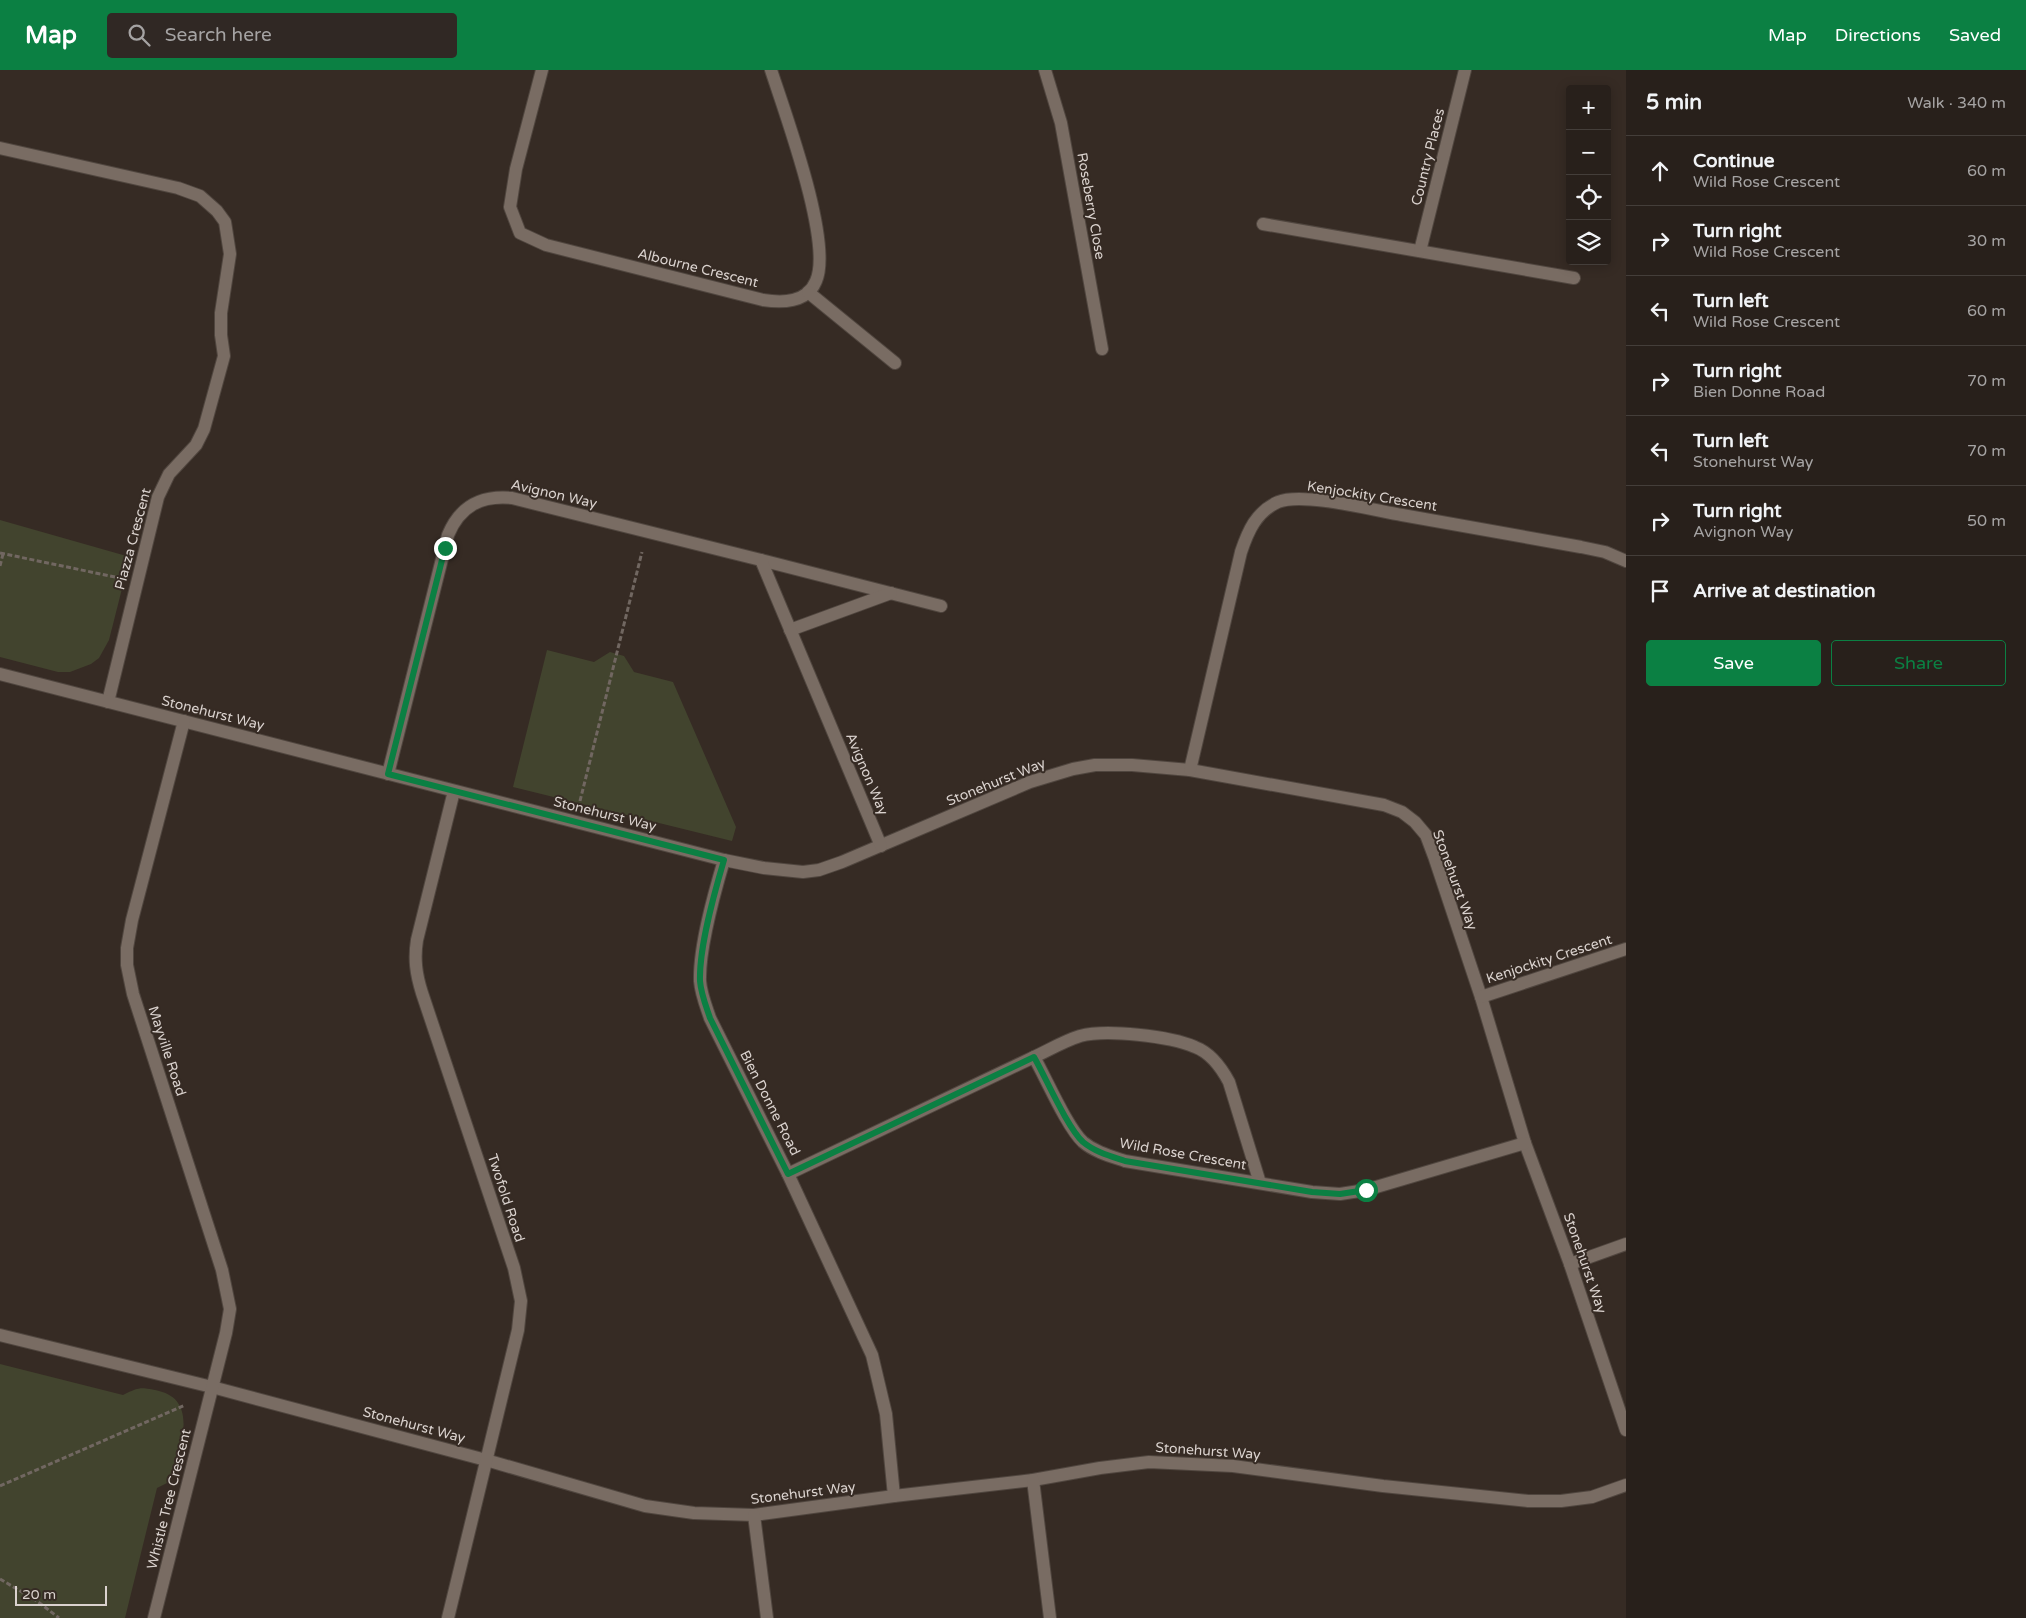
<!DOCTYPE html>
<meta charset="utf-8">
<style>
body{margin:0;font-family:"Varela Round",sans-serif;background:#302824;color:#f1f3f6}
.controls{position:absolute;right:15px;top:15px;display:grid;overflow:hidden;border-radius:5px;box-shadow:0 2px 12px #0003}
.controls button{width:45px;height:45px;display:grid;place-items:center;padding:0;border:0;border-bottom:1px solid #443e3a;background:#28201b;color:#f1f3f6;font:25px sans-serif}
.scale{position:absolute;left:15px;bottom:12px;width:92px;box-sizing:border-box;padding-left:5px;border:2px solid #dad2ce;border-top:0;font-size:14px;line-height:18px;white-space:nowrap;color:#dad2ce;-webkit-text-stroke:4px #362b24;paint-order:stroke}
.stop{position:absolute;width:15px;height:15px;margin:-11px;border:4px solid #0b8043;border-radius:50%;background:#fff}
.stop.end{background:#0b8043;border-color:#fff;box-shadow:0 1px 5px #0008}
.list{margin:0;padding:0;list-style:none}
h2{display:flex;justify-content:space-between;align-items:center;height:65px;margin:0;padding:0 20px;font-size:21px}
h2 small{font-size:16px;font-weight:400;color:#a5a3a3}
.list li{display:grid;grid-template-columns:32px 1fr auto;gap:15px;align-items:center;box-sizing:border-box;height:70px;padding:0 20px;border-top:1px solid #443e3a}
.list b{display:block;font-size:19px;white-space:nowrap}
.list p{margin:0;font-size:16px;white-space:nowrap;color:#a5a3a3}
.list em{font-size:16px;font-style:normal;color:#a5a3a3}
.actions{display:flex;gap:10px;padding:15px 20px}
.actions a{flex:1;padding:11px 0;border:1px solid #0b8043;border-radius:5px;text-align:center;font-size:18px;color:#0b8043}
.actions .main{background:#0b8043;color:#fff}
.icon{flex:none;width:28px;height:28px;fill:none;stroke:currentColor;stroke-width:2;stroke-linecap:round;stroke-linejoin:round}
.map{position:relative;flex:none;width:1626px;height:1548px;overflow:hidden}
header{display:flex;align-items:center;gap:30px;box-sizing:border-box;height:70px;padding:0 25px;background:#0b8043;color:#fff}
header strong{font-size:24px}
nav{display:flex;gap:28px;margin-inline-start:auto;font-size:18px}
.search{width:350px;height:45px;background:#302824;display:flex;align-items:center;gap:12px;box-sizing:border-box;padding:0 18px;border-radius:5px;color:#a5a3a3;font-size:19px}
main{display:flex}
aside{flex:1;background:#28201b}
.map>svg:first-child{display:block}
.green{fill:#42442e}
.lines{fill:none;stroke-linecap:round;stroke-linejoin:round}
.minor-casing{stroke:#50463f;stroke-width:14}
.path{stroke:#716761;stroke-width:3;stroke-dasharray:5 2.5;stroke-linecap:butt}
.minor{stroke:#796c63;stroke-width:12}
.route{stroke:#0b8043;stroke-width:6}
.labels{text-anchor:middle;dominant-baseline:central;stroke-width:4;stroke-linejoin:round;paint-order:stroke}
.street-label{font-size:14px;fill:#dad2ce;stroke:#362b24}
</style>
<header>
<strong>Map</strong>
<div class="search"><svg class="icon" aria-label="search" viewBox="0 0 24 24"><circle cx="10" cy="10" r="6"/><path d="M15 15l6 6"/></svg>Search here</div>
<nav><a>Map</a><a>Directions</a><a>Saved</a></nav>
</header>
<main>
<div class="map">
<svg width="1626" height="1548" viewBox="0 0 1626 1548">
<rect width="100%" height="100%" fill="#362b24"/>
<g class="green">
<path d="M0,450L130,487L109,570L99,588L91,594L70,602H58L0,587Z"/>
<path d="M547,580L594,592L610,582L624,586L634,602L673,612L736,757L732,771L513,717Z"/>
<path d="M0,1294L123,1325C140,1317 140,1317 159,1321C201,1331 178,1384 171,1411L157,1418L125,1548H0Z"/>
</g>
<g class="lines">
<g class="minor-casing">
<g id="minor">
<path d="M542,0L516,99L510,137L520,163L546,175L763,230C783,233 807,233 816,211C833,173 785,43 771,0"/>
<path d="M1045,0L1061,53L1102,279"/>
<path d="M0,78L178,118L200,126L217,141L225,152L230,184L221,243V265L224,286L204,359L196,375L169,404L158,427L108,632"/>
<path d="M1263,154L1574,208"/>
<path d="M1420,181L1465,0"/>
<path d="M808,222L895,293"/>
<path d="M761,490L941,536"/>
<path d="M790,560L891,523"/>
<path d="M0,604L724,790L764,798L803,802L819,800L842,792L1030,712L1073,699L1095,695H1132L1190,700L1384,735L1402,742L1415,752L1426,765L1435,789L1481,927L1525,1073L1570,1194L1626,1360"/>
<path d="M1190,700L1241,482C1248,461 1256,442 1278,432C1303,422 1373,440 1402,445C1461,456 1521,466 1581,477L1605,482L1626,491"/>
<path d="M388,704L448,465C460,436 481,425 512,428L761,490L881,776"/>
<path d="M724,790C714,824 699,877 700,911C701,924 706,936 710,948L788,1104L872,1285L886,1344L894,1426"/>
<path d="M1481,927L1626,879"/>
<path d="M1034,987C1049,980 1064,971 1080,966C1106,959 1170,966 1195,977C1211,983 1221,997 1229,1012L1260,1113"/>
<path d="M788,1104L1034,987C1046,1008 1067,1057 1083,1072C1095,1082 1110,1086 1125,1091L1312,1122L1340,1124L1366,1120L1525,1073"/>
<path d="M1570,1194L1626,1174"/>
<path d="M0,1265L212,1317L486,1390L645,1436L694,1443L754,1445L894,1426L1033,1410L1100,1398L1149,1392L1233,1396L1383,1416L1528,1431H1561L1592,1427L1626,1415"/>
<path d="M1033,1410L1050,1548"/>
<path d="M754,1445L767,1548"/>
<path d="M154,1548L226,1263L230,1239L222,1200L133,924L127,895V878L132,850L184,651"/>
<path d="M448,1548L518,1260L521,1231L514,1198L422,923C416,904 414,889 417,870L454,721"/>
</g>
</g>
<g class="path">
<path d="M0,483L115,507"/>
<path d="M0,496L3,484"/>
<path d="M580,731L642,482"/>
<path d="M0,1416L185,1335"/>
<path d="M0,1509L37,1531L59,1548"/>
</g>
<use href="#minor" class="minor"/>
</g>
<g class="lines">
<path class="route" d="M445,478L388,704L724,790C714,824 699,877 700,911C701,924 706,936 710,948L788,1104L1034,987C1046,1008 1067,1057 1083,1072C1095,1082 1110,1086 1125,1091L1312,1122L1340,1124L1366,1120"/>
</g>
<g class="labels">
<g class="street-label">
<text transform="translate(1428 87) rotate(-76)">Country Places</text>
<text transform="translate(1091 136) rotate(80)">Roseberry Close</text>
<text transform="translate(698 198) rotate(14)">Albourne Crescent</text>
<text transform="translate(554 424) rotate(13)">Avignon Way</text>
<text transform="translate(1372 426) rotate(9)">Kenjockity Crescent</text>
<text transform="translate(133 469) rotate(-75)">Piazza Crescent</text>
<text transform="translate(213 643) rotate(14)">Stonehurst Way</text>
<text transform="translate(867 704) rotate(67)">Avignon Way</text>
<text transform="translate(996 712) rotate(-22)">Stonehurst Way</text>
<text transform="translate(605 744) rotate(14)">Stonehurst Way</text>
<text transform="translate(1455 810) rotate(70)">Stonehurst Way</text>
<text transform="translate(1549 889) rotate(-18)">Kenjockity Crescent</text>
<text transform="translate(167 981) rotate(72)">Mayville Road</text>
<text transform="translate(770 1033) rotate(63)">Bien Donne Road</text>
<text transform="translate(1183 1084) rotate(10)">Wild Rose Crescent</text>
<text transform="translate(506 1128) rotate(72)">Twofold Road</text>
<text transform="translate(1585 1193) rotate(71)">Stonehurst Way</text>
<text transform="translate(414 1355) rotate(15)">Stonehurst Way</text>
<text transform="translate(1208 1381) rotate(4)">Stonehurst Way</text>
<text transform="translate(803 1423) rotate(-7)">Stonehurst Way</text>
<text transform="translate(169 1429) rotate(-76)">Whistle Tree Crescent</text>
</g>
</g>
</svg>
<div class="controls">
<button>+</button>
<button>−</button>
<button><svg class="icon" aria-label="locate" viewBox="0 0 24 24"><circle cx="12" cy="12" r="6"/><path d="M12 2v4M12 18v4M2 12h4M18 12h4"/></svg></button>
<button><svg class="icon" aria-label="layers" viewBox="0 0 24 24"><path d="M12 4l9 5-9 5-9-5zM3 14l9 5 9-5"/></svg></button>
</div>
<div class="scale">20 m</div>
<div class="stop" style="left:1366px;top:1120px"></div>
<div class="stop end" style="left:445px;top:478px"></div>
</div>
<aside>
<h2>5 min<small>Walk · 340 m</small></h2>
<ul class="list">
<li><svg class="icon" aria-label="ahead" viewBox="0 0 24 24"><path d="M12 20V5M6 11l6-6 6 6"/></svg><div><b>Continue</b><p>Wild Rose Crescent</p></div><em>60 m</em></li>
<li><svg class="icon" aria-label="right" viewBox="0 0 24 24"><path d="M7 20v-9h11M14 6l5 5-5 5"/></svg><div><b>Turn right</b><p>Wild Rose Crescent</p></div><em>30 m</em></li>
<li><svg class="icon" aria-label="left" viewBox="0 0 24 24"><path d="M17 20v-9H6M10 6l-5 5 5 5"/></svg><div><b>Turn left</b><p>Wild Rose Crescent</p></div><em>60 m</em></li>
<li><svg class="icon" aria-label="right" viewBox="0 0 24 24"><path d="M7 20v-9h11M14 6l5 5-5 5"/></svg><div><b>Turn right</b><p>Bien Donne Road</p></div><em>70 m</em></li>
<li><svg class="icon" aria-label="left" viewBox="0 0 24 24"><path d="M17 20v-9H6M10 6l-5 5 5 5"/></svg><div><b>Turn left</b><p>Stonehurst Way</p></div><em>70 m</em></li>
<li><svg class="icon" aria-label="right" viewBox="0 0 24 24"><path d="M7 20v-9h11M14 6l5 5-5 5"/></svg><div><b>Turn right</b><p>Avignon Way</p></div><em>50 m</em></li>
<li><svg class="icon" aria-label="arrive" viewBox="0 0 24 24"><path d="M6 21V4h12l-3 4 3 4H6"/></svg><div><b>Arrive at destination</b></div></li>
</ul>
<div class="actions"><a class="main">Save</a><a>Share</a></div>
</aside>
</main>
